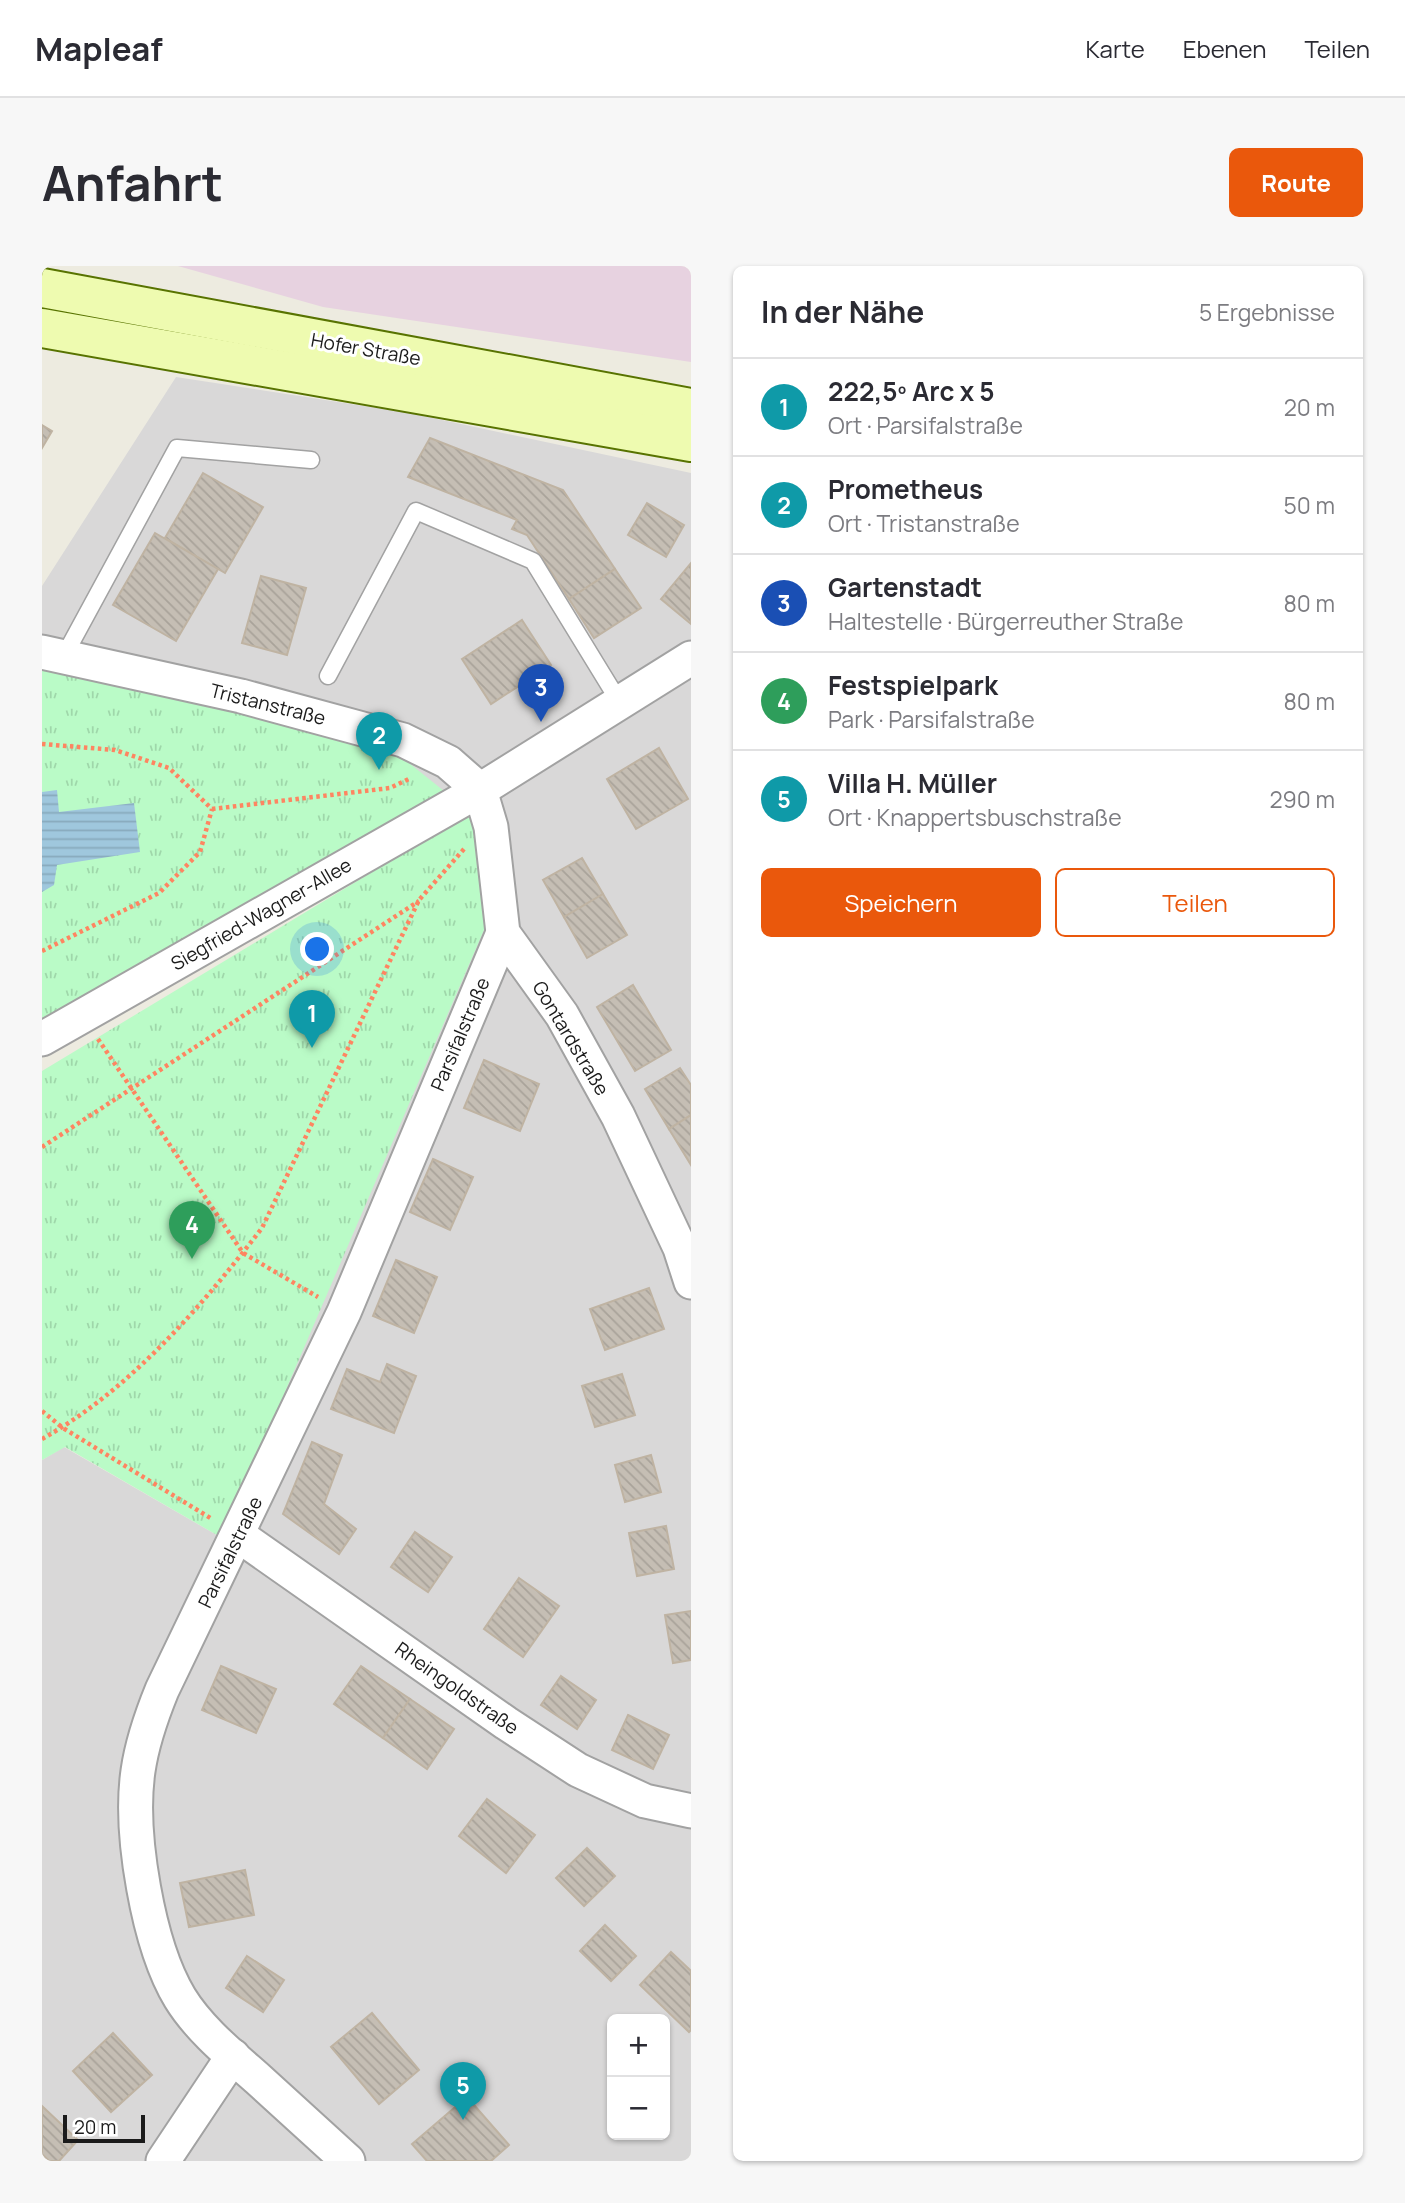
<!DOCTYPE html>
<html lang="de">
<meta charset="utf-8">
<style>
body{margin:0;font-family:Manrope,sans-serif;background:#f7f7f7;color:#2b2b33}
.controls{position:absolute;right:21px;bottom:21px;display:grid;overflow:hidden;border-radius:10px;box-shadow:0 2px 5px #0004}
.controls button{width:63px;height:63px;display:grid;place-items:center;padding:0;border:0;border-bottom:2px solid #e1e1e2;background:#fff;color:#2b2b33;font:35px sans-serif}
.scale{position:absolute;left:21px;bottom:18px;width:82px;box-sizing:border-box;padding-left:7px;border:4px solid #1b1b1b;border-top:0;font-size:19px;line-height:24px;white-space:nowrap;color:#1b1b1b;-webkit-text-stroke:5px #fff;paint-order:stroke}
.you{position:absolute;left:276px;top:684px;width:24px;height:24px;margin:-18px;border:5px solid #fff;border-radius:50%;background:#1a73e8;box-shadow:0 0 0 10px #1a73e833}
.badge{display:grid;place-items:center;width:46px;height:46px;border-radius:50%;background:#ea580c;color:#fff;font-size:23px;font-weight:700}
.pin{position:absolute;translate:-50% -58px;filter:drop-shadow(0 2px 4px #0008)}
.pin::after{content:'';position:absolute;top:37px;width:24px;height:21px;background:inherit;clip-path:polygon(0 0,100% 0,50% 100%)}
.list{margin:0;padding:0;list-style:none}
h2{display:flex;justify-content:space-between;align-items:center;height:91px;margin:0;padding:0 28px;font-size:30px}
h2 small{font-size:23px;font-weight:400;color:#7c7c81}
.list li{display:grid;grid-template-columns:46px 1fr auto;gap:21px;align-items:center;box-sizing:border-box;height:98px;padding:0 28px;border-top:2px solid #e1e1e2}
.list b{display:block;font-size:26px;white-space:nowrap}
.list p{margin:0;font-size:23px;white-space:nowrap;color:#7c7c81}
.list em{font-size:23px;font-style:normal;color:#7c7c81}
.actions{display:flex;gap:14px;padding:21px 28px}
.actions a{flex:1;padding:16px 0;border:2px solid #ea580c;border-radius:10px;text-align:center;font-size:24px;color:#ea580c}
.actions .main{background:#ea580c;color:#fff}
.map{position:relative;flex:none;width:649px;height:1895px;overflow:hidden;border-radius:10px}
header{display:flex;align-items:center;gap:42px;box-sizing:border-box;height:98px;padding:0 35px;background:#fff;border-bottom:2px solid #e1e1e2}
header strong{font-size:33px}
nav{display:flex;gap:38px;margin-inline-start:auto;font-size:24px}
.intro{display:flex;align-items:center;justify-content:space-between;box-sizing:border-box;height:168px;padding:0 42px}
h1{margin:0;font-size:49px}
.button{padding:18px 32px;border-radius:10px;background:#ea580c;color:#fff;font-size:24px;font-weight:700}
main{display:flex;gap:42px;padding:0 42px}
aside{flex:1;background:#fff;border-radius:10px;box-shadow:0 2px 5px #0004}
.map>svg:first-child{display:block}
.residential{fill:#d9d8d8;fill-rule:evenodd}
.railway{fill:#e7d2e0}
.park{fill:url(#park-tufts)}
.water{fill:url(#water-rules)}
.building{fill:url(#building-back-hatch);stroke:#bfb3a2;stroke-width:2}
.lines{fill:none;stroke-linecap:round;stroke-linejoin:round}
.lane-casing{stroke:#a2a2a2;stroke-width:19}
.street-casing{stroke:#a2a2a2;stroke-width:37}
.secondary-casing{stroke:#587301;stroke-width:42}
.path{stroke:#fe8561;stroke-width:4.5;stroke-dasharray:3.5 3.5;stroke-linecap:butt}
.lane{stroke:#fff;stroke-width:16}
.street{stroke:#fff;stroke-width:33}
.secondary{stroke:#eefbb0;stroke-width:38}
.labels{text-anchor:middle;dominant-baseline:central;stroke-width:6;stroke-linejoin:round;paint-order:stroke}
.street-label{font-size:19px;fill:#1b1b1b;stroke:#fff}
</style>
<header>
<strong>Mapleaf</strong>
<nav><a>Karte</a><a>Ebenen</a><a>Teilen</a></nav>
</header>
<div class="intro"><h1>Anfahrt</h1><a class="button">Route</a></div>
<main>
<div class="map">
<svg width="649" height="1895" viewBox="0 0 649 1895">
<defs>
<pattern id="park-tufts" width="24" height="20" patternUnits="userSpaceOnUse" patternTransform="scale(1.75)"><rect width="24" height="20" fill="#bafbc7"/><path d="M3 7l-1-3M5 7V3M7 7l1-3M15 17l-1-3M17 17v-4M19 17l1-3" fill="none" stroke="#9fd7aa"/></pattern>
<pattern id="water-rules" width="6" height="5" patternUnits="userSpaceOnUse" patternTransform="scale(1.75)"><rect width="6" height="5" fill="#9fc7dd"/><path d="M0 2.5h6" fill="none" stroke="#88aabd"/></pattern>
<pattern id="building-back-hatch" width="6" height="6" patternUnits="userSpaceOnUse" patternTransform="scale(1.75)"><rect width="6" height="6" fill="#c5beb4"/><path d="M-1 5l2 2M0 0l6 6M5-1l2 2" fill="none" stroke="#a9a39a"/></pattern>
</defs>
<rect width="100%" height="100%" fill="#edebe0"/>
<path class="residential" d="M134,111L367,147L649,207V1895H0V1194L22,1181L180,1272L428,547L352,486L0,398V320ZM570,1753H623V1869H570Z"/>
<path class="railway" d="M136,0H649V96L281,41Z"/>
<g class="park">
<path d="M0,398L129,423L352,485L402,525L0,760Z"/>
<path d="M428,547L449,599L451,643L180,1272L23,1181L0,1194V805Z"/>
</g>
<path class="water" d="M15,524L17,546L92,537L98,586L15,599L12,619L0,626V526Z"/>
<g class="building">
<path d="M0,159L10,165L0,182Z"/>
<path d="M388,172L521,224L573,303L527,333L485,269L470,263L475,254L366,211Z"/>
<path d="M161,207L221,241L183,307L123,272Z"/>
<path d="M605,237L642,259L624,291L586,269Z"/>
<path d="M113,267L176,303L134,375L71,339Z"/>
<path d="M649,297V358L619,333Z"/>
<path d="M573,303L599,342L552,372L527,333Z"/>
<path d="M219,310L264,322L245,389L200,377Z"/>
<path d="M480,354L509,399L449,438L420,393Z"/>
<path d="M617,482L646,533L594,563L565,513Z"/>
<path d="M540,592L561,628L522,651L501,614Z"/>
<path d="M561,628L585,669L545,692L522,651Z"/>
<path d="M591,719L629,784L593,805L555,741Z"/>
<path d="M442,794L497,818L478,865L422,842Z"/>
<path d="M638,802L649,819V849L627,863L603,823Z"/>
<path d="M649,849V899L627,863Z"/>
<path d="M391,893L431,911L408,964L368,946Z"/>
<path d="M354,994L395,1011L372,1067L331,1050Z"/>
<path d="M607,1022L622,1063L563,1084L548,1043Z"/>
<path d="M345,1098L374,1110L352,1167L289,1143L305,1103L338,1116Z"/>
<path d="M580,1108L593,1149L553,1161L540,1120Z"/>
<path d="M270,1176L300,1189L282,1238L314,1263L297,1288L241,1248Z"/>
<path d="M609,1189L619,1226L583,1236L573,1199Z"/>
<path d="M624,1260L632,1303L595,1310L587,1267Z"/>
<path d="M373,1266L410,1291L386,1326L349,1301Z"/>
<path d="M477,1312L517,1340L481,1391L442,1363Z"/>
<path d="M649,1345V1394L631,1397L623,1349Z"/>
<path d="M179,1400L234,1423L214,1467L160,1444Z"/>
<path d="M319,1400L368,1433L341,1472L292,1438Z"/>
<path d="M519,1410L554,1434L535,1463L499,1439Z"/>
<path d="M368,1433L412,1463L385,1503L341,1472Z"/>
<path d="M586,1449L627,1469L611,1503L570,1484Z"/>
<path d="M445,1533L493,1569L464,1607L417,1570Z"/>
<path d="M545,1582L573,1610L542,1640L514,1612Z"/>
<path d="M203,1604L212,1649L147,1661L138,1617Z"/>
<path d="M563,1659L594,1690L569,1715L538,1685Z"/>
<path d="M629,1686L649,1705V1764L647,1766L598,1719Z"/>
<path d="M205,1690L242,1714L221,1746L184,1722Z"/>
<path d="M330,1747L377,1804L337,1838L289,1781Z"/>
<path d="M71,1767L110,1809L69,1846L31,1805Z"/>
<path d="M425,1831L467,1879L449,1895H385L370,1878Z"/>
<path d="M0,1840L36,1874L17,1895H7L0,1888Z"/>
</g>
<g class="lines">
<g class="lane-casing">
<g id="lane">
<path d="M21,392L135,182L269,194"/>
<path d="M286,410L374,245L491,295L578,437"/>
</g>
</g>
<g class="street-casing">
<g id="street">
<path d="M0,386L199,430L361,474L406,496L438,524"/>
<path d="M438,524L449,561L461,667L520,749L576,850L638,982L649,1016"/>
<path d="M0,773L438,524L649,392"/>
<path d="M196,1269L464,1457L536,1504L603,1535L649,1545"/>
<path d="M121,1895L191,1790"/>
<path d="M306,1895C276,1868 246,1840 216,1813C189,1789 157,1763 138,1732C106,1679 87,1567 96,1505C100,1477 109,1451 120,1424L302,1046L461,667"/>
</g>
</g>
<g class="secondary-casing">
<g id="secondary">
<path d="M0,22L649,142"/>
<path d="M0,62L649,176"/>
</g>
</g>
<g class="path">
<path d="M0,478L73,484L127,502L170,543"/>
<path d="M170,543L348,522L369,512"/>
<path d="M0,685L117,627L158,586L170,543"/>
<path d="M56,773L201,987L276,1031"/>
<path d="M0,881L377,635"/>
<path d="M0,1145L21,1162L170,1253"/>
<path d="M0,1173C88,1124 159,1041 220,962L377,634L422,583"/>
</g>
<use href="#lane" class="lane"/>
<use href="#street" class="street"/>
<use href="#secondary" class="secondary"/>
</g>
<g class="labels">
<g class="street-label">
<text transform="translate(324 83) rotate(10)">Hofer Straße</text>
<text transform="translate(226 438) rotate(14)">Tristanstraße</text>
<text transform="translate(219 648) rotate(-30)">Siegfried-Wagner-Allee</text>
<text transform="translate(418 768) rotate(-67)">Parsifalstraße</text>
<text transform="translate(529 772) rotate(59)">Gontardstraße</text>
<text transform="translate(188 1286) rotate(-64)">Parsifalstraße</text>
<text transform="translate(415 1422) rotate(35)">Rheingoldstraße</text>
</g>
</g>
</svg>
<div class="controls">
<button>+</button>
<button>−</button>
</div>
<div class="scale">20 m</div>
<div class="you"></div>
<div class="pin badge" style="left:270px;top:782px;background:#0f9aa8">1</div>
<div class="pin badge" style="left:337px;top:504px;background:#0f9aa8">2</div>
<div class="pin badge" style="left:499px;top:456px;background:#1a4fb4">3</div>
<div class="pin badge" style="left:150px;top:993px;background:#2e9e5b">4</div>
<div class="pin badge" style="left:421px;top:1854px;background:#0f9aa8">5</div>
</div>
<aside>
<h2>In der Nähe<small>5 Ergebnisse</small></h2>
<ul class="list">
<li><span class="badge" style="background:#0f9aa8">1</span><div><b>222,5º Arc x 5</b><p>Ort · Parsifalstraße</p></div><em>20 m</em></li>
<li><span class="badge" style="background:#0f9aa8">2</span><div><b>Prometheus</b><p>Ort · Tristanstraße</p></div><em>50 m</em></li>
<li><span class="badge" style="background:#1a4fb4">3</span><div><b>Gartenstadt</b><p>Haltestelle · Bürgerreuther Straße</p></div><em>80 m</em></li>
<li><span class="badge" style="background:#2e9e5b">4</span><div><b>Festspielpark</b><p>Park · Parsifalstraße</p></div><em>80 m</em></li>
<li><span class="badge" style="background:#0f9aa8">5</span><div><b>Villa H. Müller</b><p>Ort · Knappertsbuschstraße</p></div><em>290 m</em></li>
</ul>
<div class="actions"><a class="main">Speichern</a><a>Teilen</a></div>
</aside>
</main>
